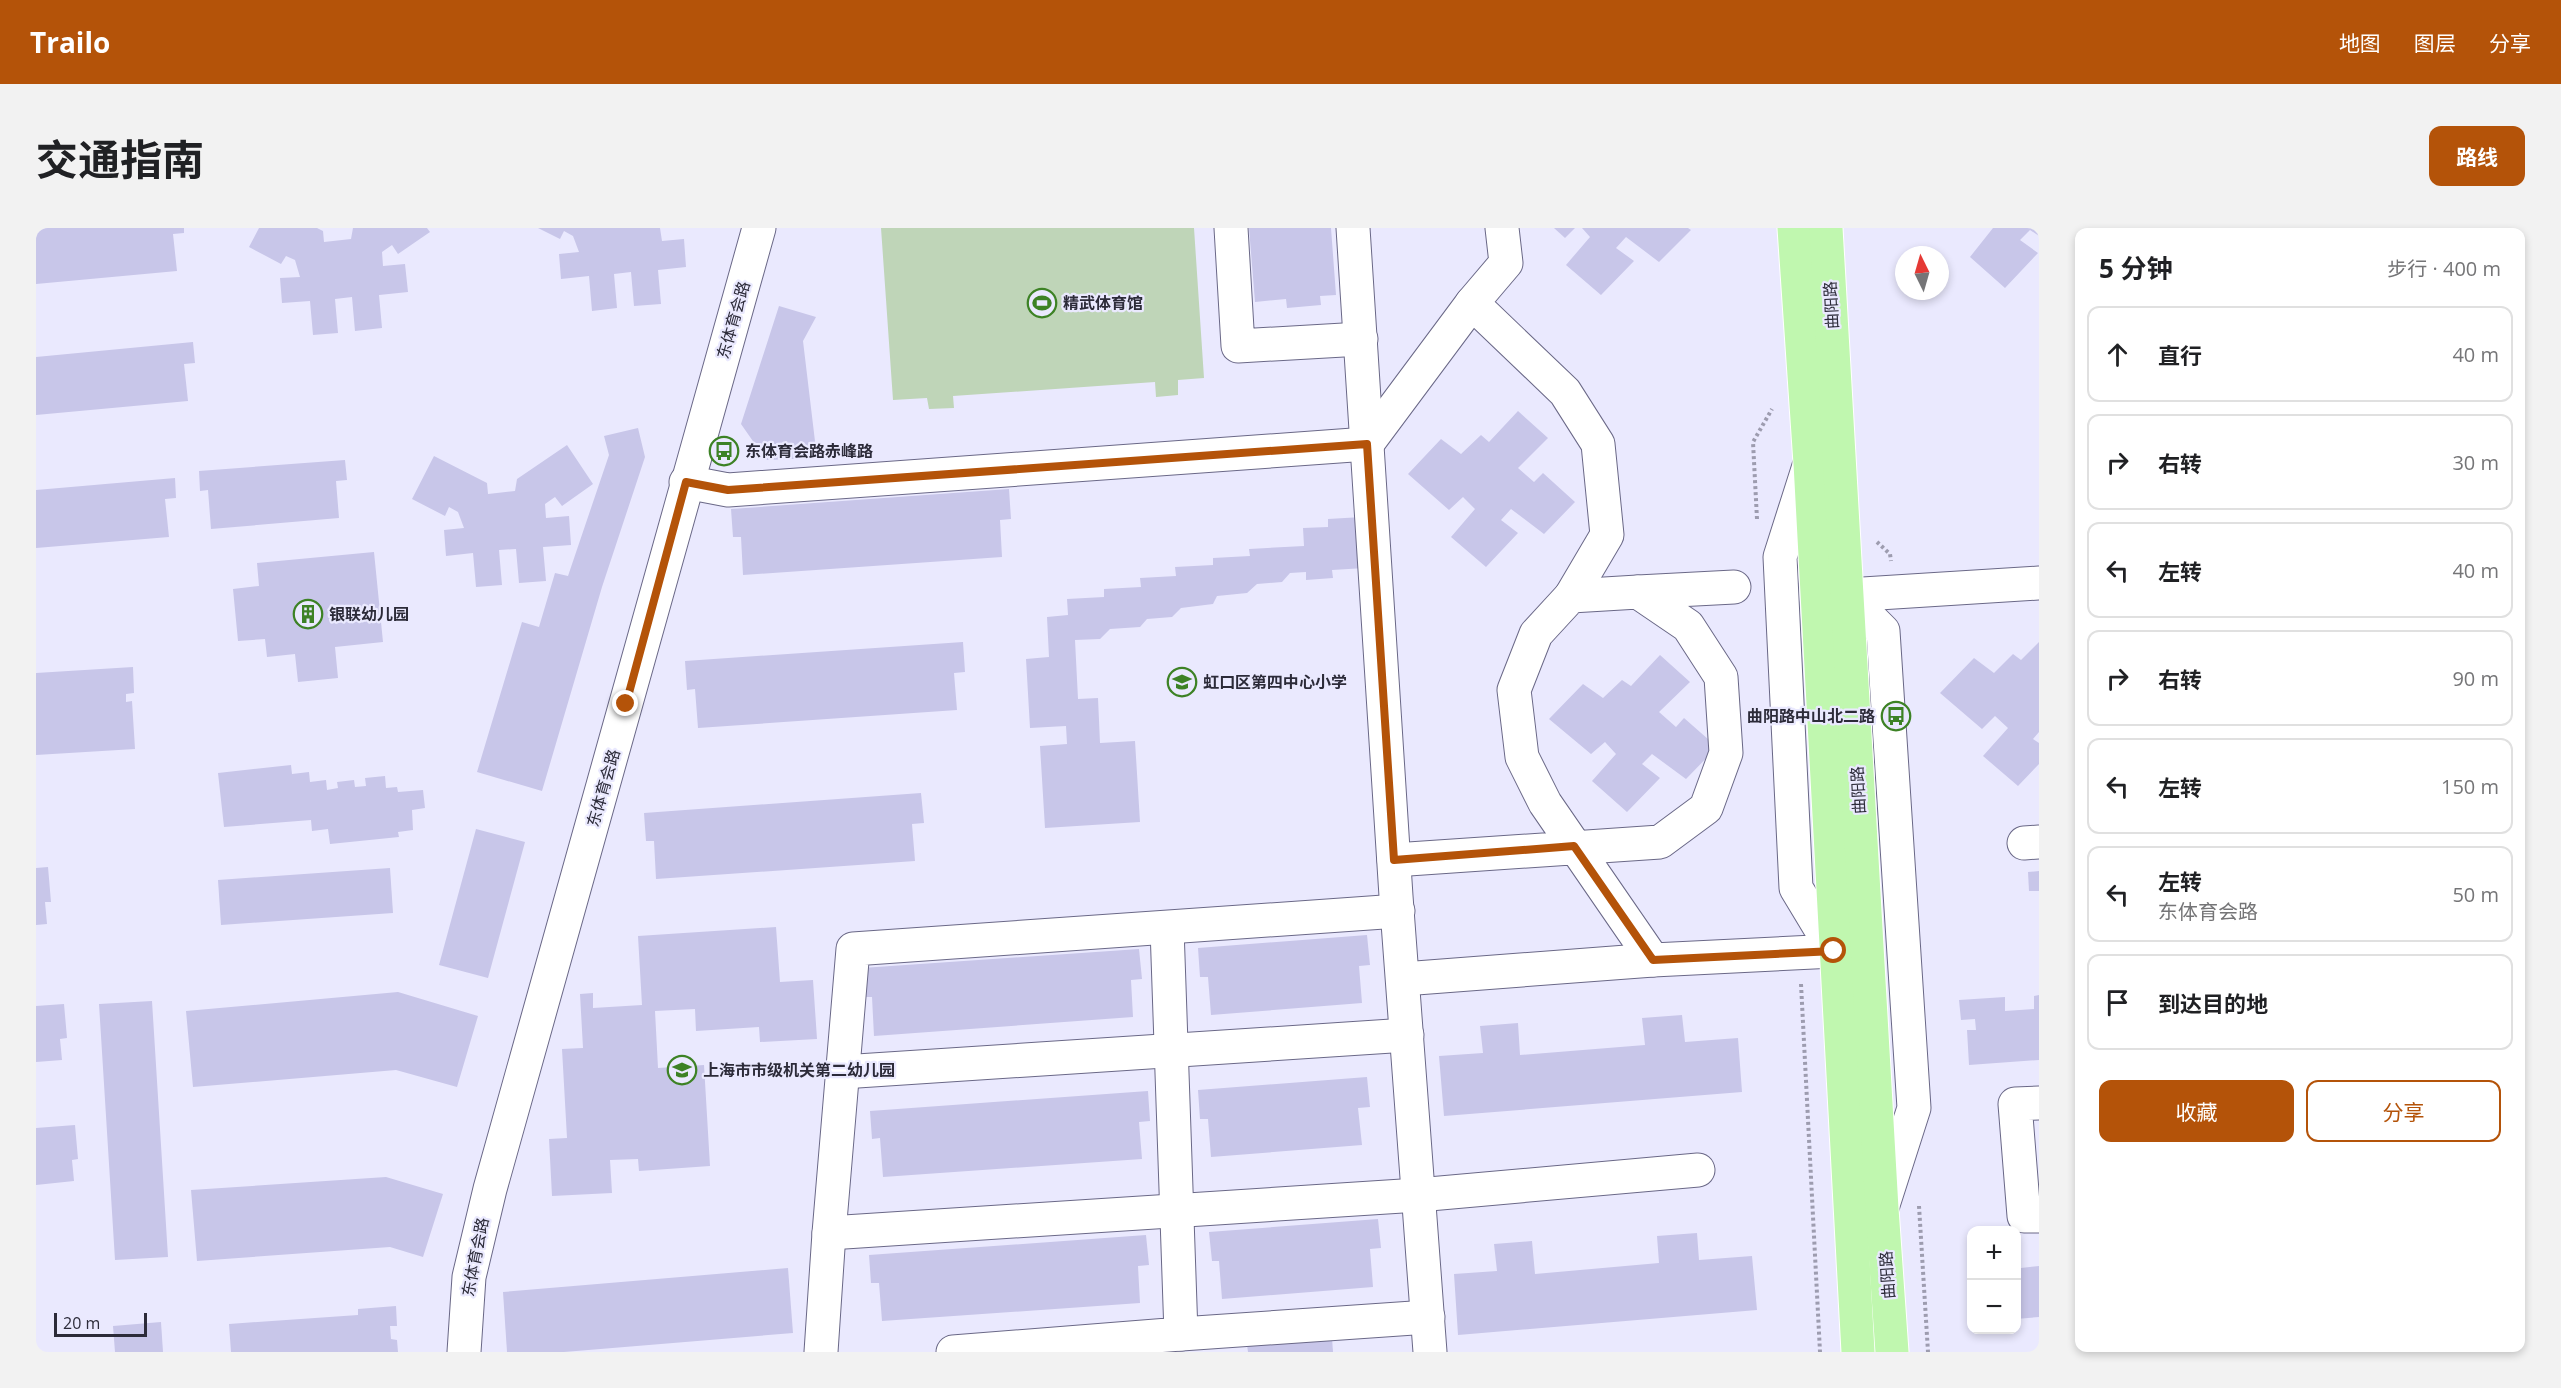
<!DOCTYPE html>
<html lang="zh">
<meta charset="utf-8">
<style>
body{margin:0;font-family:"Open Sans","Noto Sans SC",sans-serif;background:#f2f2f2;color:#202124}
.controls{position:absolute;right:18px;bottom:18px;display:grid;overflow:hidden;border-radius:12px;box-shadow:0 3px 9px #0003}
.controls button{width:54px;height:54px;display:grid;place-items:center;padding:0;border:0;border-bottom:2px solid #e0e0e0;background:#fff;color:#202124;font:30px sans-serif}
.compass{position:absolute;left:1859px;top:18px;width:54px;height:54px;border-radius:50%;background:#fff;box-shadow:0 3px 9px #0003;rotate:355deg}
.scale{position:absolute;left:18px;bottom:15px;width:93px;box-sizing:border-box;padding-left:6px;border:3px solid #2c2b39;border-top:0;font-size:16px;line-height:21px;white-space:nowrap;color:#2c2b39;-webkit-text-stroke:4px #eae9fe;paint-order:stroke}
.stop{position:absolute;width:18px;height:18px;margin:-14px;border:4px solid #b45309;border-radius:50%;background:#fff}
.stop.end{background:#b45309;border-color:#fff;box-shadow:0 2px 6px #0008}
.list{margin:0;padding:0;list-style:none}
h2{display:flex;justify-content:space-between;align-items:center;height:78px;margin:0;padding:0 24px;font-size:26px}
h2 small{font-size:20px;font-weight:400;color:#757577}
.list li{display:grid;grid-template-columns:39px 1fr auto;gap:18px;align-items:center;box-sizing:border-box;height:96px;margin:0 12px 12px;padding:0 12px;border:2px solid #e0e0e0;border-radius:12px}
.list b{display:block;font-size:22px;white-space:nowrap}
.list p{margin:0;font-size:20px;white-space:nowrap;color:#757577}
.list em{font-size:20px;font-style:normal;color:#757577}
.actions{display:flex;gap:12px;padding:18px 24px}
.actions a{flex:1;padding:14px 0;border:2px solid #b45309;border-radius:12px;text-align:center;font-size:21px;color:#b45309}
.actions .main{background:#b45309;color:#fff}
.icon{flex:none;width:33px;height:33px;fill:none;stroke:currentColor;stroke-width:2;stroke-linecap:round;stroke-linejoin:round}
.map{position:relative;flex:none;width:2003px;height:1124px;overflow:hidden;border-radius:12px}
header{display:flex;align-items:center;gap:36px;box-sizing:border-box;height:84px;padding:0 30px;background:#b45309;color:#fff}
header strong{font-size:28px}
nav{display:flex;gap:33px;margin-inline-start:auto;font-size:21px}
.intro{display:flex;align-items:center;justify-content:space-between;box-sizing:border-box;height:144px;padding:0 36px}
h1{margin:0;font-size:42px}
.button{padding:15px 27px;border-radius:12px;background:#b45309;color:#fff;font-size:21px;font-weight:700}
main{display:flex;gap:36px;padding:0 36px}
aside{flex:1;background:#fff;border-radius:12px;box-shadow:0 3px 9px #0003}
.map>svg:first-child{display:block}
.green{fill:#bfd5b8}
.building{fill:#c8c6e9}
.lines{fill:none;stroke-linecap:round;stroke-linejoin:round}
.minor-casing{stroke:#6a6887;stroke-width:35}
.major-casing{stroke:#fff;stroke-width:35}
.path{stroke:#9d9caf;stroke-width:4;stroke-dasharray:3 3;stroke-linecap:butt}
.minor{stroke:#fff;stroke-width:33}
.major{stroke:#c0f7af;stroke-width:33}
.route{stroke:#b45309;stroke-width:8}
.labels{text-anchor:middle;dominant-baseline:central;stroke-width:4.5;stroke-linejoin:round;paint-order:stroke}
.poi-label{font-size:16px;font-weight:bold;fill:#2c2b39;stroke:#eae9fe;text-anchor:start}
.street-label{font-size:16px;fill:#2c2b39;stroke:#eae9fe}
</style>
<header>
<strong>Trailo</strong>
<nav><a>地图</a><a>图层</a><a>分享</a></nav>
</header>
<div class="intro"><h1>交通指南</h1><a class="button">路线</a></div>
<main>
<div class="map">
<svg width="2003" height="1124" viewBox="0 0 2003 1124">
<rect width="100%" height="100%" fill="#eae9fe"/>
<path class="green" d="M845,0H1158L1168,150L1142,152V167L1120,169L1119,154L917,168L918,180L893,181L891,170L857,172Z"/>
<g class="building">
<path d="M0,0H148V5L137,6L141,43L0,56Z"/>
<path d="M223,0H281L287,3L288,14L315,11L317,0H391L394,4L362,26L356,17L346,24L347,38L369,36L372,64L343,67L346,100L319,103L316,69L299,71L302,105L277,107L274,73L246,75L244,50L264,49L259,32L250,28L245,36L213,19Z"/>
<path d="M502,0H624L626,13L648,11L650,39L622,42L625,76L598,78L595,44L578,46L581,80L556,83L553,48L525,51L523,26L543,24L537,8L528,3L524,11Z"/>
<path d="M1213,0H1295L1300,67L1284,68L1285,77L1251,80L1250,71L1219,74Z"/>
<path d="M1518,0H1539L1529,10Z"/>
<path d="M1546,0H1652L1655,2L1623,34L1590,9L1580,20L1598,33L1565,67L1530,37L1554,9Z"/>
<path d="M1957,0H2003V8L1994,2L1984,12L2002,25L1969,60L1934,29Z"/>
<path d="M743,78L780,89L767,113L781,230L730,232L705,196Z"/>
<path d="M157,114L159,135L148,136L152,173L0,187V129Z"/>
<path d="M1482,183L1512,210L1482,240L1498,254L1507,245L1539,274L1508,306L1475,281L1465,292L1482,305L1450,339L1415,309L1439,281L1427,269L1413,282L1372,246L1405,211L1425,226L1445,207L1453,214Z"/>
<path d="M602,200L609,229L566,359L506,563L441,544L486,394L503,399L519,345L532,348L573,227L568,208Z"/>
<path d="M531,217L557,256L526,278L519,269L509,276L510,290L533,288L535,317L507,319L510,353L483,355L480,321L463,322L466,357L440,359L437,325L410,328L408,302L428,300L422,284L413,279L409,288L376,271L398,228L451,255L452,266L479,263L481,251Z"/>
<path d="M309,232L311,252L300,253L303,290L175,301L172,262L164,263L163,243Z"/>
<path d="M139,250L140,270L129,271L133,309L0,320V262Z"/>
<path d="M973,261L975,291L964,292L966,329L707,347L705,309H697L695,281Z"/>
<path d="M1326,289L1329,340L1296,342L1297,350L1270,352V344L1254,345L1246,354L1221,356L1211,365L1181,368L1177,376L1145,380L1136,389L1111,391L1104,399L1074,401L1064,411L1039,412L1042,471L1062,470L1064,515L1099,513L1104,594L1009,600L1004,518L1031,516L1030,498L994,500L990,431L1013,429L1011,389L1032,387L1031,371L1068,369V361L1105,359L1104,350L1140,348L1139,339L1177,337V330L1214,328L1213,321L1268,318L1267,300L1292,299V291Z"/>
<path d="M338,324L347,414L299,419L302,450L262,454L259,426L231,429L229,411L202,413L197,361L223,358L221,335Z"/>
<path d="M927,414L929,444L918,445L921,482L662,500L659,461L651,462L649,433Z"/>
<path d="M2003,414V504L1997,511L2003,515V536L1982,558L1947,528L1972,500L1959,488L1946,501L1904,465L1938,430L1958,445L1977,426L1985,432Z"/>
<path d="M1624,427L1654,454L1623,484L1640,499L1648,490L1681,519L1650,551L1616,526L1606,536L1624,550L1591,584L1556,553L1580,526L1569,514L1555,526L1513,491L1547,456L1567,470L1586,452L1595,458Z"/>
<path d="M97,439L98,465L90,466V474L96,473L99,521L0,527V445Z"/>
<path d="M255,537L256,546L273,544L274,554L290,552L291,562L302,560L301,554L318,552L319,559L330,558L329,550L349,548L350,560L361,559L362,564L387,562L389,580L376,582L377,602L362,604L363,609L294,616L292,601L276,603L275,592L188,599L182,545Z"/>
<path d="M885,565L888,595L876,596L879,633L620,651L618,613H610L608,585Z"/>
<path d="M440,601L489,614L452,750L403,737Z"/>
<path d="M12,639L15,674H9L11,696L0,697V640Z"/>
<path d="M354,640L357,685L185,697L182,652Z"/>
<path d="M2003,643V663H1993L1992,644Z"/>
<path d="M740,699L744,754L777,752L781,811L724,814L723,799L660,803L659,781L619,783L622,840L668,837L674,938L603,943L602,931L574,932L576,965L516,968L513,911L531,910L526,821L547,820L544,766L557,765V780L606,777L602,708Z"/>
<path d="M1331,707L1334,737L1323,738L1326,775L1175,787L1172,749H1164L1162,720Z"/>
<path d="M1103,721L1106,751L1095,752L1097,789L838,808L836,769H828L826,740Z"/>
<path d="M362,764L442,788L421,859L360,842L157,859L150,783Z"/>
<path d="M2003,767V832L1933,837L1931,802H1940L1939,791L1925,792L1923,772L1969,769V783L1998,781V768Z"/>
<path d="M116,773L132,1029L79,1032L63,776Z"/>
<path d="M28,776L31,810L24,811L26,832L0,834V778Z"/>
<path d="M1646,787L1649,814L1702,810L1706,864L1408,888L1403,828L1447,825L1444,798L1482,795L1484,827L1609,817L1606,790Z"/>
<path d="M1331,849L1334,879L1322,880L1326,917L1175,929L1172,891H1164L1162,862Z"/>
<path d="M1112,863L1114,893L1103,894L1106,931L847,949L844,910L836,911L834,883Z"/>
<path d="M39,897L42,931L36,932L38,953L0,957V900Z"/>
<path d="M350,949L407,966L387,1029L354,1019L161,1033L155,962Z"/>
<path d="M1342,991L1345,1020L1334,1021L1337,1059L1186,1071L1183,1033H1176L1173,1004Z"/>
<path d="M1661,1005L1663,1032L1716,1028L1721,1082L1422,1107L1418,1046L1461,1043L1458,1016L1496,1013L1499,1046L1623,1035L1621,1008Z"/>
<path d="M1110,1007L1113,1037L1102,1038L1104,1075L846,1093L843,1055H835L833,1027Z"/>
<path d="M1980,1026H1984L1985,1040L2003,1038V1089L1980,1091Z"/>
<path d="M752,1040L757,1105L528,1124H471L467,1064Z"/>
<path d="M360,1078L361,1098H354L355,1111L361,1112L362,1124H195L193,1096L322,1087V1081Z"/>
<path d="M125,1094L127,1124H79L77,1098Z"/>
<path d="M1296,1110L1297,1124H1212L1211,1117Z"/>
</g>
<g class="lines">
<g class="minor-casing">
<g id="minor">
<path d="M1195,0L1202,118L1325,111"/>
<path d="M1317,0L1360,668L1394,1124"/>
<path d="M1466,0L1470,35L1436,75L1529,164L1562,216L1571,307L1535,368"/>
<path d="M650,254L692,262L1331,216L1436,75"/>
<path d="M1602,364L1698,359"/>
<path d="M1811,367L1847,403L1878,880L1846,980"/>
<path d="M1811,367L2003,355"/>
<path d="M1988,615L2003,614"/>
<path d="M1358,632L1624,614L1670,580L1690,525L1685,449L1652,398L1602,364L1535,368L1500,406L1478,462L1486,529L1509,575L1617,732L1798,723L1760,660L1744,329L1773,238"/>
<path d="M1362,683L817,721L793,1005L1382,967L1662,942"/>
<path d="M1367,751L1617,732"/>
<path d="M806,844L1371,807"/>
<path d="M2003,875L1979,876L1988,988H2003"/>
<path d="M1145,1106L1392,1089"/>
<path d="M428,1124L433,1049L454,961L723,0"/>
<path d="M785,1124L793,1005"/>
<path d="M917,1124L1145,1106L1131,700"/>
</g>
</g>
<g class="major-casing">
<g id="major">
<path d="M1758,0L1774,235L1822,1124"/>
<path d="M1790,0L1846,981L1856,1124"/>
</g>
</g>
<g class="path">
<path d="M1721,291L1717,214L1736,181"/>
<path d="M1841,314L1854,326L1855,333"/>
<path d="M1765,756L1784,1124"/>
<path d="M1883,978L1892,1124"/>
</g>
<use href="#minor" class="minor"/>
<use href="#major" class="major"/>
</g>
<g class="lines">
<path class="route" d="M590,476L650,254L692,262L1331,216L1358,632L1538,618L1617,732L1798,723"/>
</g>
<defs>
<g id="stadium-ring" transform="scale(1.5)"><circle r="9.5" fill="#eae9fe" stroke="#3d8225" stroke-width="1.5"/><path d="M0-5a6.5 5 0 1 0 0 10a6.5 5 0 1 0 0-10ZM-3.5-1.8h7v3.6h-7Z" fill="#3d8225"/></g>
<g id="bus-ring" transform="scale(1.5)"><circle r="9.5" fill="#eae9fe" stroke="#3d8225" stroke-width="1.5"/><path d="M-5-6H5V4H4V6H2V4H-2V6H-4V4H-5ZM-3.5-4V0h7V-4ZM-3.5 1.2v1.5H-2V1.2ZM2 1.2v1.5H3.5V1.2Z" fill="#3d8225"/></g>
<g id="building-ring" transform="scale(1.5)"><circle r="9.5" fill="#eae9fe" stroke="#3d8225" stroke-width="1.5"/><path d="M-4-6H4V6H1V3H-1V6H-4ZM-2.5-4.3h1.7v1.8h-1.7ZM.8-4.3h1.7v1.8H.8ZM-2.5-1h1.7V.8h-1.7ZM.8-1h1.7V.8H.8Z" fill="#3d8225"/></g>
<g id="school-ring" transform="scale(1.5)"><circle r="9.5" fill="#eae9fe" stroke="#3d8225" stroke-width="1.5"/><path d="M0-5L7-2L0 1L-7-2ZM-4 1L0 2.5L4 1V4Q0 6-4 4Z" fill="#3d8225"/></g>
</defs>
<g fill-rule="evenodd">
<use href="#stadium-ring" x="1006" y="75"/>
<use href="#bus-ring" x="688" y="223"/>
<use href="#building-ring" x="272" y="386"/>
<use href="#school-ring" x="1146" y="454"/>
<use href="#bus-ring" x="1860" y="488"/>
<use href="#school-ring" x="646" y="842"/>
</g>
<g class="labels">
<g class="poi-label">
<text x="1027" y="75">精武体育馆</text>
<text x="709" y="223">东体育会路赤峰路</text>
<text x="293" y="386">银联幼儿园</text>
<text x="1167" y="454">虹口区第四中心小学</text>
<text x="1839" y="488" text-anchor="end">曲阳路中山北二路</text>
<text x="667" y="842">上海市市级机关第二幼儿园</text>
</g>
<g class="street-label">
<text transform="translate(1795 77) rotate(-93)">曲阳路</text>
<text transform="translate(697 92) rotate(-74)">东体育会路</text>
<text transform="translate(567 560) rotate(-74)">东体育会路</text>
<text transform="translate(1822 562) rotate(-93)">曲阳路</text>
<text transform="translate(439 1029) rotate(-79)">东体育会路</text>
<text transform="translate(1851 1047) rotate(-94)">曲阳路</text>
</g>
</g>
</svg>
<div class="controls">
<button>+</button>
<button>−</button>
</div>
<svg class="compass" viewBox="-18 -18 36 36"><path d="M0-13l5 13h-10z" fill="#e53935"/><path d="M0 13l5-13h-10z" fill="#757577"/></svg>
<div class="scale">20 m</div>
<div class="stop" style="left:1798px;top:723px"></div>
<div class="stop end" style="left:590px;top:476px"></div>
</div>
<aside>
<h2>5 分钟<small>步行 · 400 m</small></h2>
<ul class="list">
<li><svg class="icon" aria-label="ahead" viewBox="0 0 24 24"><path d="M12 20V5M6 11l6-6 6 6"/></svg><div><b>直行</b></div><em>40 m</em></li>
<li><svg class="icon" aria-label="right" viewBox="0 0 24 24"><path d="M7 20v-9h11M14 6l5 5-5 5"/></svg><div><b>右转</b></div><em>30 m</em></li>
<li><svg class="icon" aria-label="left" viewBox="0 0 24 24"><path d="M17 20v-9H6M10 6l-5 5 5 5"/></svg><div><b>左转</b></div><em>40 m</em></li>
<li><svg class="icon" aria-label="right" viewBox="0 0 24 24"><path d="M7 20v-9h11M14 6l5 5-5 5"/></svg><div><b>右转</b></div><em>90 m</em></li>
<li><svg class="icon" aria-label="left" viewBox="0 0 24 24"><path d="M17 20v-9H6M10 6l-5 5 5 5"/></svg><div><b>左转</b></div><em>150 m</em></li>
<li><svg class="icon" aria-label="left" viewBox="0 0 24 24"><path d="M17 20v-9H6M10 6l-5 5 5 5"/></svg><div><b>左转</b><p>东体育会路</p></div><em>50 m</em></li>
<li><svg class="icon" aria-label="arrive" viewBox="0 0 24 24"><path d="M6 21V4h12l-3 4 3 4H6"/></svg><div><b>到达目的地</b></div></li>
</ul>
<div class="actions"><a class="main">收藏</a><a>分享</a></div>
</aside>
</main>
